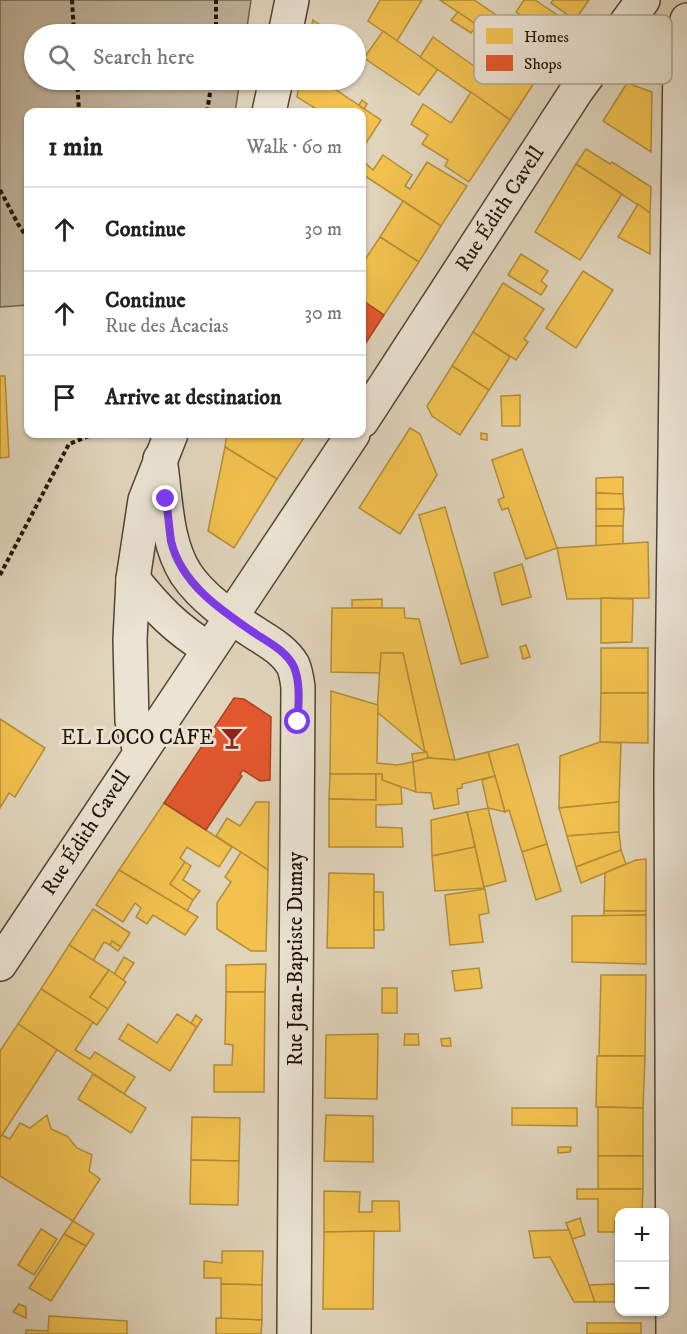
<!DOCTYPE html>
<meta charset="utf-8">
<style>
body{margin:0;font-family:"IM FELL DW Pica",serif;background:#f6f6f6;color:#222}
.controls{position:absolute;right:18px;bottom:18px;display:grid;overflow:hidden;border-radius:12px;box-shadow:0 2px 4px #0004}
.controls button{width:54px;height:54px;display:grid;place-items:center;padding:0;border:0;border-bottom:2px solid #e0e0e0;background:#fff;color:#222;font:30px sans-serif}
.stop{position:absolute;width:18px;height:18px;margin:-14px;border:4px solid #7c3aed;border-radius:50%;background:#fff}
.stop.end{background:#7c3aed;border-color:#fff;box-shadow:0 2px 6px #0008}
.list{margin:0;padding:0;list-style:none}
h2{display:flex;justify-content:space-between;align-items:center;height:78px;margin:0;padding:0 24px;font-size:26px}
h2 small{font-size:20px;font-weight:400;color:#767676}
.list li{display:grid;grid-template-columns:39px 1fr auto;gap:18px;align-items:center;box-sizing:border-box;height:84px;padding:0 24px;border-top:2px solid #e0e0e0}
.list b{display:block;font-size:22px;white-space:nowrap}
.list p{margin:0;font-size:20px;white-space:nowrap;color:#767676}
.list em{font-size:20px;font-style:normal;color:#767676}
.icon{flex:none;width:33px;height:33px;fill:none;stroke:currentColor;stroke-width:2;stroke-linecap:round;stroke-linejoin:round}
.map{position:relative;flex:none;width:687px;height:1334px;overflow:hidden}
.search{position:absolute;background:#fff;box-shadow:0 2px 4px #0004;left:24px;top:24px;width:342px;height:66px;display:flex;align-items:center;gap:15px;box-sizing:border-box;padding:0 21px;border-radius:33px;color:#767676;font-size:22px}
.panel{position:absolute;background:#fff;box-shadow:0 2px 4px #0004;left:24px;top:108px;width:342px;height:330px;border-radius:12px}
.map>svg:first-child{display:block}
.green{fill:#c0b39c;stroke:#706450;stroke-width:1.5}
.homes{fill:#f2c14e;stroke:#b38d38;stroke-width:1.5}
.shops{fill:#e4572e;stroke:#aa4322;stroke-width:1.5}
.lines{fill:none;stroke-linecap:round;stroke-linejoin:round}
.minor-casing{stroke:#514432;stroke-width:36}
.path{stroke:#211405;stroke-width:4;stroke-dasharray:4.5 3;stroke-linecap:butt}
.minor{stroke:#ebe3d3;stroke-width:33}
.route{stroke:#7c3aed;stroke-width:8}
.labels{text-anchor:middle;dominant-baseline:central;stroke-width:6;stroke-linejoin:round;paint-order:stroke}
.street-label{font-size:21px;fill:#211405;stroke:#ebe3d3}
.poi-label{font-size:21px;fill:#211405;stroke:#ebe3d3;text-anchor:end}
.key{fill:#ebe3d3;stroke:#aea595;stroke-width:1.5}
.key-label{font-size:16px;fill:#211405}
</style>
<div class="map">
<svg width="687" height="1334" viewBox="0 0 687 1334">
<rect width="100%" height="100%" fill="#e0d4bb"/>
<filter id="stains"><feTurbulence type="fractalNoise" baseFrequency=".00333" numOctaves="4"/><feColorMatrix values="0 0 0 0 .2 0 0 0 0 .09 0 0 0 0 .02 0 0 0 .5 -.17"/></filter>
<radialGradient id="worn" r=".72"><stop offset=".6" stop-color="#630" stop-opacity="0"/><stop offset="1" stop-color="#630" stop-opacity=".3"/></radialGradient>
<path class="green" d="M0,0H251L246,34H34V80H240L235,112H28V305L0,307Z"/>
<g class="homes">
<path d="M380,0H422L397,41L368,21Z"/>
<path d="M440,0H474L529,37L534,30L558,48L543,70Z"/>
<path d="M524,0H535L572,25L558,48L534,30L537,26L516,12Z"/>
<path d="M553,0H589L575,20L551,3Z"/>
<path d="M458,12L477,25L471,33L451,20Z"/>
<path d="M313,20L333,34H310Z"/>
<path d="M383,31L438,69L419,95L364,58Z"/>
<path d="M433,37L491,78L509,53L540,74L510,120L420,57Z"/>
<path d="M300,80H321L381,120L366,143L362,140V112H321L297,97Z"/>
<path d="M627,83L652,92L651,152L603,121Z"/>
<path d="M471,92L510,120L469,182L445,166L448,160L422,144L428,135L411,124L423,104L451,123Z"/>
<path d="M362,100L367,104L364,109L359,105Z"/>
<path d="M586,149L610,164L612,162L651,187L650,213L576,164Z"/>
<path d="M383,155L412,175L405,186L410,189L427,162L467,186L441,226L362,174V160L373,170Z"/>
<path d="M576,164L622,194L580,260L535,232Z"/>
<path d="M403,201L441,226L419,262L380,237Z"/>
<path d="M638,204L650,213V254L618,237Z"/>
<path d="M380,237L419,262L384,315L362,300V264Z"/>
<path d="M521,254L548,271L541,281L547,286L541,295L508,275Z"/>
<path d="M583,271L613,290L576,348L546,328Z"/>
<path d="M503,283L544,309L524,339L528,342L516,360L473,332Z"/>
<path d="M473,332L510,357L489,390L452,366Z"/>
<path d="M452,366L489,390L460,435L432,416L427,406Z"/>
<path d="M0,376H5L9,457L0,458Z"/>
<path d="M520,395V426H502L501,396Z"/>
<path d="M410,428L420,434L437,475L400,534L359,508Z"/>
<path d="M481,433L487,434V440L481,439Z"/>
<path d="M227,434H301L305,436L277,479L225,447Z"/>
<path d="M225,447L277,479L234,548L208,531Z"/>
<path d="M522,449L557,548L526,559L508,508L502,510L498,500L504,497L492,460Z"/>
<path d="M623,477V494L596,493V478Z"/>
<path d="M596,493L623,494L624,509H596Z"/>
<path d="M445,507L488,657L461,664L419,515Z"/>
<path d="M596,509H624L623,526H596Z"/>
<path d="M596,526H623V544L596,546Z"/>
<path d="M648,542L649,598L567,599L557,548Z"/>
<path d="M522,564L531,597L502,605L494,573Z"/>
<path d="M601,598L633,599L632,642L601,643Z"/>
<path d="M382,599V608H352V600Z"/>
<path d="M332,608H404L405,618L419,619L455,760L428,758L427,752H425L403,653H381L380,673L331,672Z"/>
<path d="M526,645L530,657L523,659L520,647Z"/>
<rect x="601" y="648" width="47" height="45"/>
<path d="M381,653H403L425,752L377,712Z"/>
<path d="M331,691L378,705L377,763L397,765L413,762L416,792L382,780V774H330Z"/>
<path d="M601,693H648V743L600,742Z"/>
<path d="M0,719L45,748L15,797L9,793L0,808Z"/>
<path d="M600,742L621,743L619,802L559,808L560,756Z"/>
<path d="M518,744L547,844L522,852L509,810L505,812L488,752Z"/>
<path d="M427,752L428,758L413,762L412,754Z"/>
<path d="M488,752L495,776L462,784V788L457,789L459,804L434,809L431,793L416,792L413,762L428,758L455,760Z"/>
<path d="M330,774H376V800L329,799Z"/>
<path d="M376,774H382V780L401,787L402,804L376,805V827L402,828L403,847H329V799L376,800Z"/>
<path d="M495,776L505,812L488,808L482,780Z"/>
<path d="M256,802H269L268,870L216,836L227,818L240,826Z"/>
<path d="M619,802V832L567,836L559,808Z"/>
<path d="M164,803L232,847L219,867L187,847L180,858L185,862L170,884L193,900L187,911L119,870Z"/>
<path d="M488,808L506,881L484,887L467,812Z"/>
<path d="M467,812L475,847L432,856L431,820Z"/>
<path d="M619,832L621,850L576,867L567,836Z"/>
<path d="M547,844L561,891L536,900L522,852Z"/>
<path d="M475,847L484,888L435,891L432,856Z"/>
<path d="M621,850L626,864L581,883L576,867Z"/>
<path d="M241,852L268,870L266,951H251L217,929V903L231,882L225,877Z"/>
<path d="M646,859V911H604L605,873L636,860Z"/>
<path d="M185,862L191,866L183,880L200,891L193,900L170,884Z"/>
<path d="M119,870L198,917L185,935L153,915L147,924L136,917L141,908L135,903L123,922L96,905Z"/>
<path d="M329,873L374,874V948H327Z"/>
<path d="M485,889L489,913L479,915L483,942L450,945L445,895Z"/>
<path d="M374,892H383L384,930H374Z"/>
<path d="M93,909L130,933L121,947L112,941L110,945L104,942L93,961L69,945Z"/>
<path d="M604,911H646V915L604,916Z"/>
<path d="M646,915V964L572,962V916Z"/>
<path d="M112,941L121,947L118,951L110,945Z"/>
<path d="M69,945L109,970L90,997L108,1009L97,1025L41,989Z"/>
<path d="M124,957L134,963L123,980L114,974Z"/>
<path d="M266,964L265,992H226V965Z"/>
<path d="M479,968L482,988L455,991L452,971Z"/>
<path d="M109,970L126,982L108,1009L90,997Z"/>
<path d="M601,975H646L645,1056H599Z"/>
<rect x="382" y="988" width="15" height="25"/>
<path d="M41,989L93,1022L75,1050L90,1059L95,1052L135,1077L124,1094L18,1024Z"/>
<path d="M226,992H265L264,1092H214V1065H232L233,1045L225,1044Z"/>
<path d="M177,1014L197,1027L170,1071L119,1039L128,1024L157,1043Z"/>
<path d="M196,1015L202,1020L197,1027L191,1023Z"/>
<path d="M18,1024L57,1050L0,1138V1051Z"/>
<path d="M378,1034L377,1099L325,1098L326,1035Z"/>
<path d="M405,1034H418L419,1045H404Z"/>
<path d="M450,1038L451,1046H442L441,1039Z"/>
<path d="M597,1056H645L643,1108L596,1107Z"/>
<path d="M93,1074L146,1108L131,1133L78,1099Z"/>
<path d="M598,1107L643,1108V1156H598Z"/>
<path d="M512,1108H577V1126L512,1125Z"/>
<path d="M47,1115L51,1129L67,1136L77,1148L92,1155L89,1171L100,1179L73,1221L0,1176V1138L2,1135L10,1139L20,1123L30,1128Z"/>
<path d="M326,1115L373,1116V1162L324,1161Z"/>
<path d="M192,1117L240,1118L239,1161L191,1160Z"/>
<path d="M558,1147H571L570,1152L558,1153Z"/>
<rect x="598" y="1156" width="45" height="33"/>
<path d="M191,1160L239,1161L238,1205L190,1204Z"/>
<path d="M577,1189H643L642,1212H620V1221H615V1232H598V1199H577Z"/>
<path d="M324,1191L360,1192L359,1212H372V1201H399L400,1231L324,1232Z"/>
<path d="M580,1218L585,1235L572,1239L566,1223Z"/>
<path d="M73,1221L94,1234L86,1246L64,1234Z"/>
<path d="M41,1229L57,1239L34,1275L18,1265Z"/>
<path d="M569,1230L589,1285L595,1302H574L550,1257L534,1258L529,1231Z"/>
<path d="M374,1231L373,1309H323L324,1232Z"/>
<path d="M64,1234L86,1246L51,1301L29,1288Z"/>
<path d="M222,1251H263L262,1285L221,1284V1278H204V1261L222,1263Z"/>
<path d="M221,1284L262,1285V1320L221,1319Z"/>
<path d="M615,1284V1302H595L589,1285Z"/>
<path d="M19,1304L26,1307V1318L13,1312Z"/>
<path d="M49,1316L127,1321V1334H26V1330L48,1331Z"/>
<path d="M216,1318L262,1320L261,1334H216Z"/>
<rect x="587" y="1323" width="54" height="11"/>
</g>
<g class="shops">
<path d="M362,300L384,315L362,349Z"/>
<path d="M234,698L244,699L271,717L270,780L260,781L243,770L240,774L242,776L206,830L164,803Z"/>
</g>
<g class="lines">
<g class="minor-casing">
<g id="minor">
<path d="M285,34L292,0"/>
<path d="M269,112L276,80"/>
<path d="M362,421L577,90L643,0"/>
<path d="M160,459C166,496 165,541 186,574C203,599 230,617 255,633C269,642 284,650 293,665C296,672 297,680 298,687L294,1334"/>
<path d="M133,579C156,608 176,629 209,649"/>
<path d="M140,752L132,721L130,640L133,579L145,500L171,434"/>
<path d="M0,964L353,434"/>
<path d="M673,1334L671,774L680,57L687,20"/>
</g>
</g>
<g class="path">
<path d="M72,0L74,34"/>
<path d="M216,34V0"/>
<path d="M77,80L79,112"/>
<path d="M207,112L212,80"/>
<path d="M0,190L18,224L28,239"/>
<path d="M0,575L69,444L94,434"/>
</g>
<use href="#minor" class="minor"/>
</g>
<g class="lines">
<path class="route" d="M166,499C168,513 169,527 171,541C181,584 222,611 256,634C270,643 287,652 294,667C301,684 298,705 298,722"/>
</g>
<defs>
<g id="bar-bare" transform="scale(1.8)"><path d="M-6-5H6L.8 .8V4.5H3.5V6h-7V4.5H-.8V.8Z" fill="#8f2418" stroke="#ebe3d3" stroke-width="2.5" paint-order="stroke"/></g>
</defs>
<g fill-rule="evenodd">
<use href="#bar-bare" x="232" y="738"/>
</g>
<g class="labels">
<g class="street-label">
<text transform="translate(500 209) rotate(-57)">Rue Édith Cavell</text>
<text transform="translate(86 833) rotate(-57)">Rue Édith Cavell</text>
<text transform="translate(296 959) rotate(-90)">Rue Jean-Baptiste Dumay</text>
</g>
<g class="poi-label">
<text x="214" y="738">EL LOCO CAFE</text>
</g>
</g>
<rect x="474" y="15" width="198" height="69" rx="9" class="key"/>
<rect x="486" y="28" width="27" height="16" fill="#f2c14e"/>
<rect x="486" y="55" width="27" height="16" fill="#e4572e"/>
<g class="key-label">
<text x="524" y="42">Homes</text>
<text x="524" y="69">Shops</text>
</g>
<rect width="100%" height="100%" filter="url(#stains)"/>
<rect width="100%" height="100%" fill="url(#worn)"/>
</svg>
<div class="controls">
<button>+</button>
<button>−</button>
</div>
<div class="stop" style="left:298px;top:722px"></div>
<div class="stop end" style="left:166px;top:499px"></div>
<div class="search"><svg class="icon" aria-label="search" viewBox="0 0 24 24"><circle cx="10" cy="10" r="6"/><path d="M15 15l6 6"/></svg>Search here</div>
<section class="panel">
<h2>1 min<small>Walk · 60 m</small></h2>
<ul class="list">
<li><svg class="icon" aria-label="ahead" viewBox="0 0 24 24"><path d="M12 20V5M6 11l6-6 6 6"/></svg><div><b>Continue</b></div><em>30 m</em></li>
<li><svg class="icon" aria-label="ahead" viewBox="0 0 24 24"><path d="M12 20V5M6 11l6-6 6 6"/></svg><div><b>Continue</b><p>Rue des Acacias</p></div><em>30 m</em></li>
<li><svg class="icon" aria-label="arrive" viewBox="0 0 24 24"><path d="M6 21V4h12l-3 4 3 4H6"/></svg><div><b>Arrive at destination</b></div></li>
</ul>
</section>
</div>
